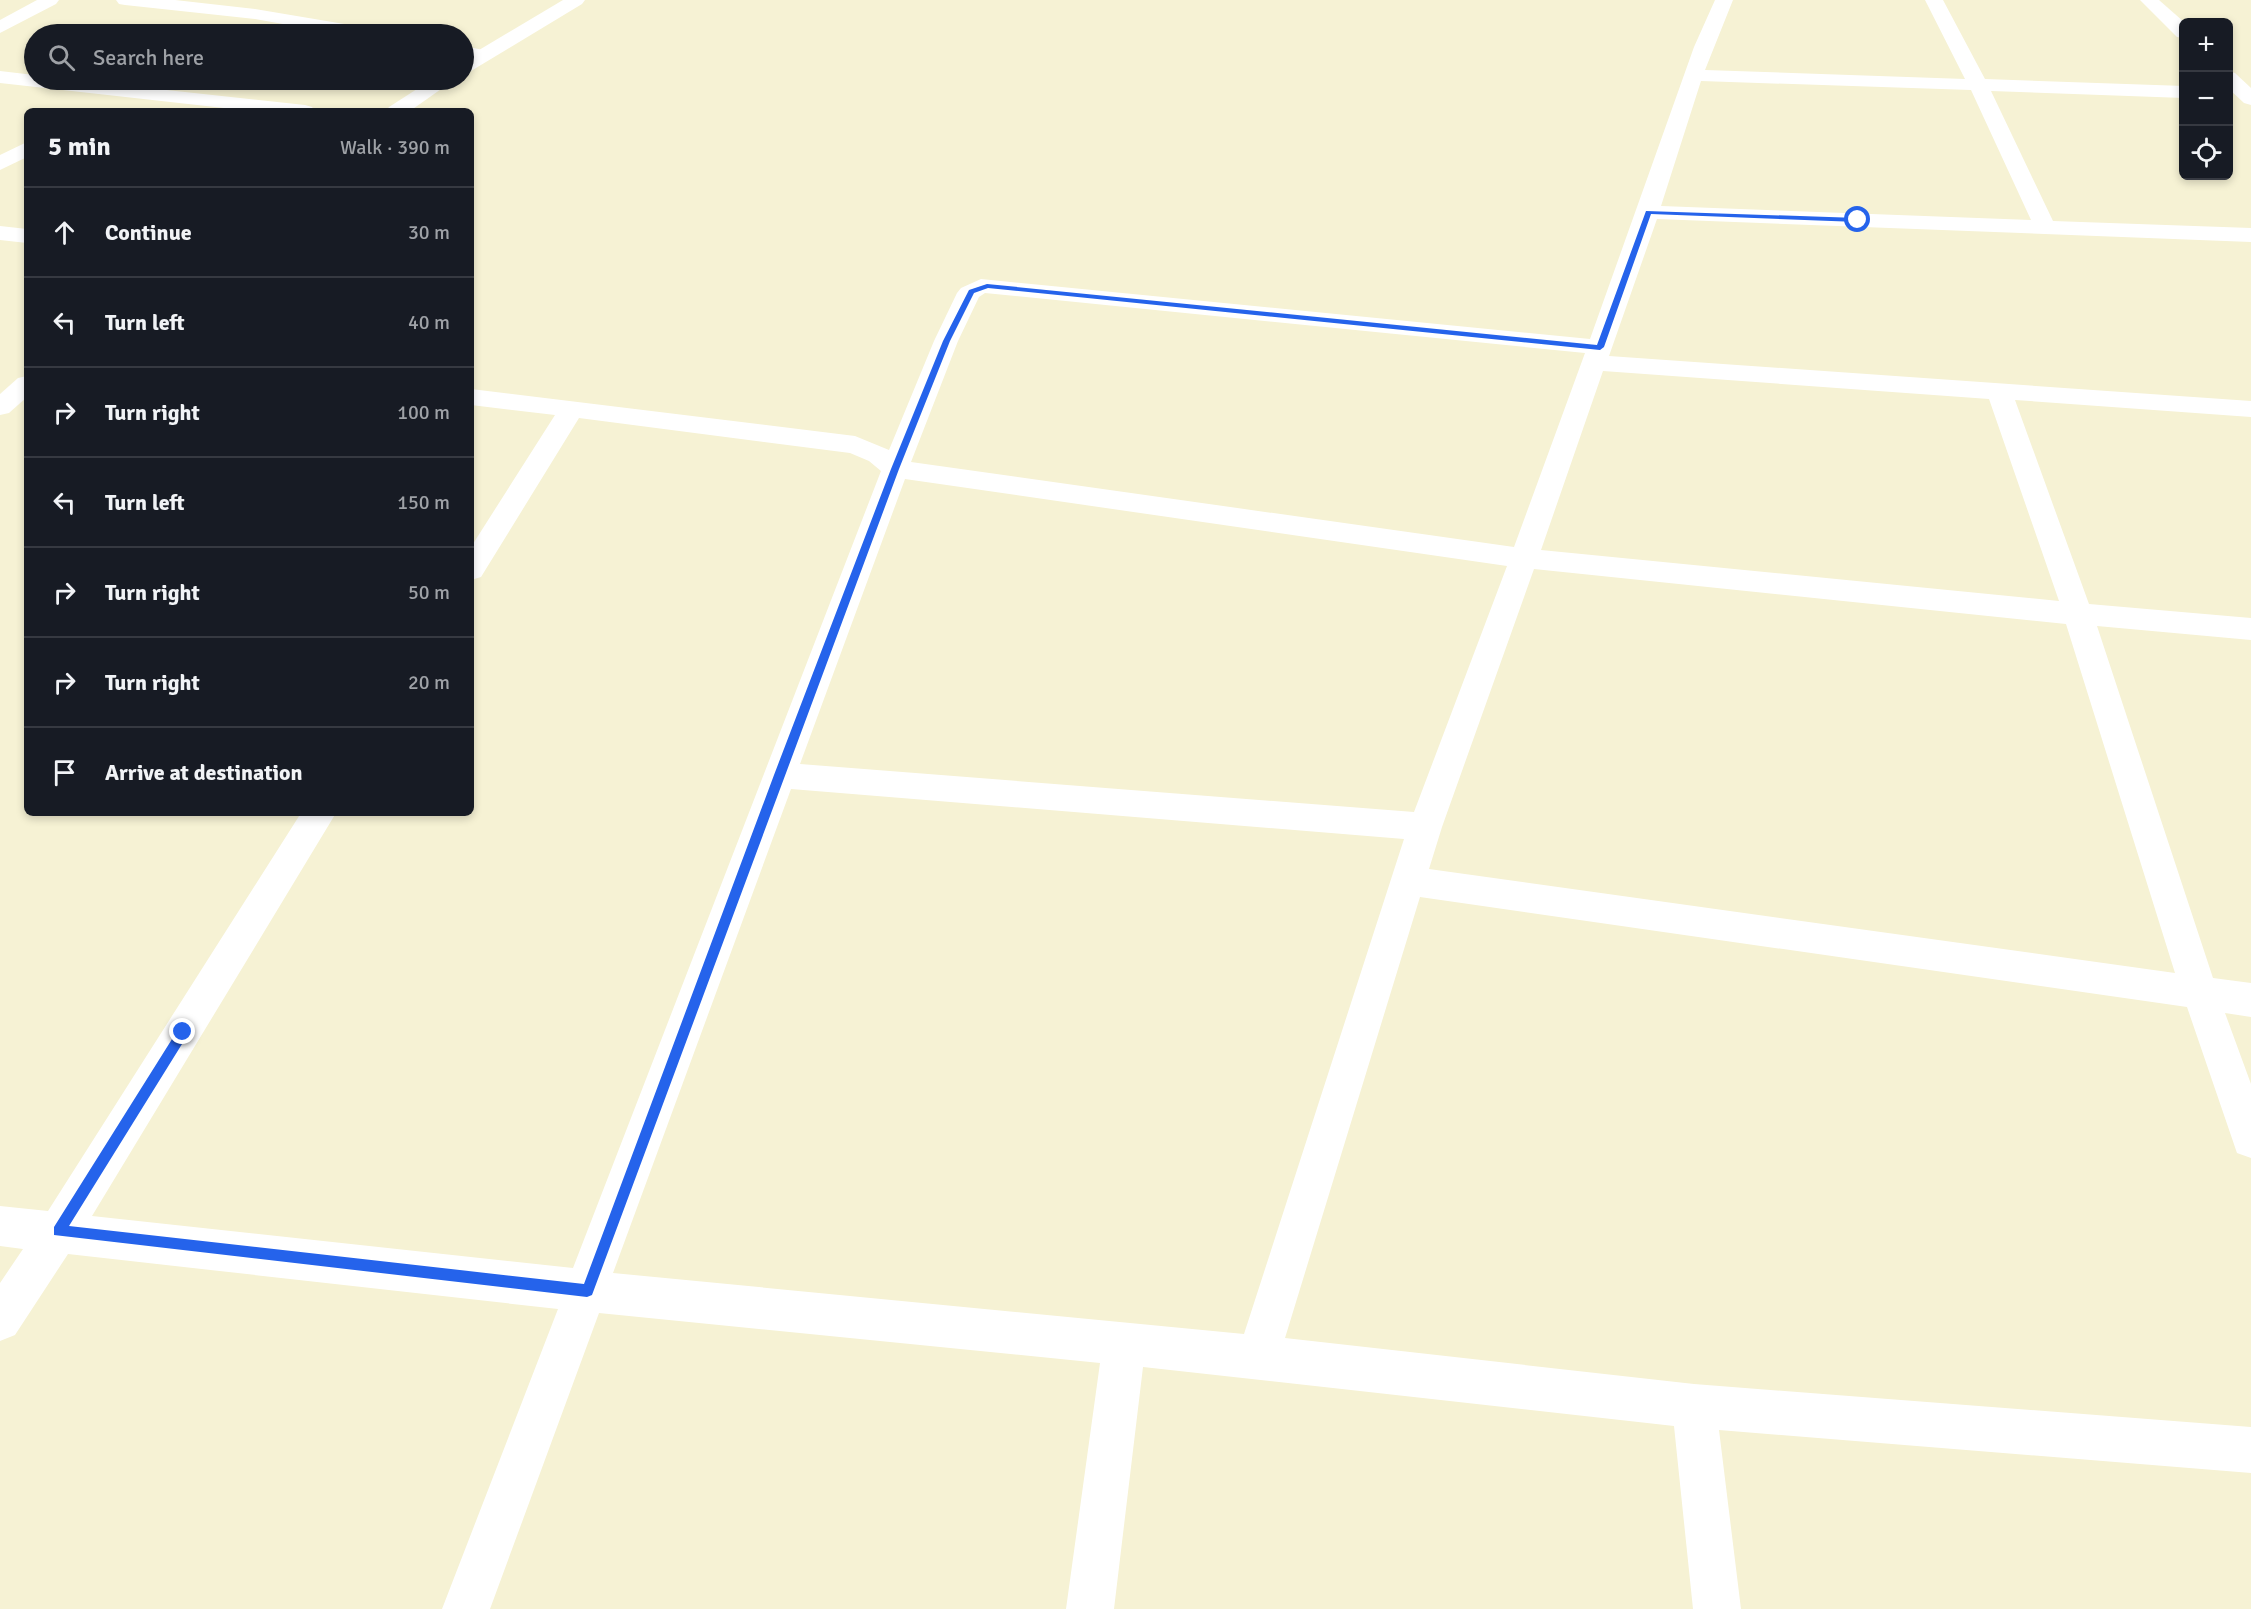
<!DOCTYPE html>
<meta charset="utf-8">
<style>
body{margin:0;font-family:Signika,sans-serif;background:#20242c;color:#f1f3f6}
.controls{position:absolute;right:18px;top:18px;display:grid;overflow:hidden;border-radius:9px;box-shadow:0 3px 9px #0003}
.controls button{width:54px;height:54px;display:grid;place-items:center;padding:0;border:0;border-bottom:2px solid #363941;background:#171b24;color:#f1f3f6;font:30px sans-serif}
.stop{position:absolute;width:18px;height:18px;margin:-14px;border:4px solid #2563eb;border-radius:50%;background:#fff}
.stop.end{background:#2563eb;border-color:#fff;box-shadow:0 2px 6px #0008}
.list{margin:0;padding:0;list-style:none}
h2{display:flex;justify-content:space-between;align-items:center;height:78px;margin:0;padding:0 24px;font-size:26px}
h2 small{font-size:20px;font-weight:400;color:#9ea1a6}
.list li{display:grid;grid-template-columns:39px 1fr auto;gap:18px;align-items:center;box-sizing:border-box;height:90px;padding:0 24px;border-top:2px solid #363941}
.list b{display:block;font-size:22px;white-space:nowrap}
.list em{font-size:20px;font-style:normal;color:#9ea1a6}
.icon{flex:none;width:33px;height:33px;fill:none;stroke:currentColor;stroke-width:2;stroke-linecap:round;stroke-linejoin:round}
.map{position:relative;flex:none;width:2251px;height:1609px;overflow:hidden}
.search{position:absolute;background:#171b24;box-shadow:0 3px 9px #0003;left:24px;top:24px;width:450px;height:66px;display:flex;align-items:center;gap:15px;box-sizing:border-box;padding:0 21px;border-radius:33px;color:#9ea1a6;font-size:22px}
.panel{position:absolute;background:#171b24;box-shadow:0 3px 9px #0003;left:24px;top:108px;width:450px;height:708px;border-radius:9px}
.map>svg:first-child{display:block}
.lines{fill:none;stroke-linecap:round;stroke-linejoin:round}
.street{fill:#fff;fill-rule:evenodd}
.secondary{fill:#fff;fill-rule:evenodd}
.route{fill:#2563eb}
</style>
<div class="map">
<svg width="2251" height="1609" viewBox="0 0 2251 1609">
<rect width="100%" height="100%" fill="#f6f2d4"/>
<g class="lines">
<g class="street">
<path d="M37,0H59L56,4L0,33V20Z"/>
<path d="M116,0H175L255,9L368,28L375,30L377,34H339L255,19L125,5L119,4Z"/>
<path d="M1715,0H1733L1705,70L1965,79L1925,0H1943L1985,79L2184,86V98L1991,91L2053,221L2251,228V242L1657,219L1609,356L2251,401V417L2015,400L2089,604L2251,618V640L2097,626L2213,978L2251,983V1017L2225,1013L2251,1084V1158L2237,1153L2187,1007L1420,897L1285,1338L1694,1384L2251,1427V1473L1719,1430L1741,1609H1693L1674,1426L1143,1367L1114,1609H1066L1100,1363L599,1313L490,1609H442L558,1309L68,1254L15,1335L0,1341V1283L23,1249L0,1246V1206L48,1211L301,813H336L92,1216L573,1268L881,471L869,461L850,453L579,418L481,577L471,580V547L555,415L471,405V389L855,436L889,450L934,341L957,293L961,288L981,279L1590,339L1694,47ZM1701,81L1971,90L2031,220L1661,206ZM985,293L1585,353L1514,547L911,462L958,341L979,297ZM1603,371L1989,399L2059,601L1541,550ZM905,479L1507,566L1414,812L800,764ZM1534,569L2066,624L2175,973L1429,869L1442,827ZM791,789L1404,839L1244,1334L613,1273Z"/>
<path d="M2140,0H2159L2184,22V38L2177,37Z"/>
<path d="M464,46L488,51L490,55L488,59L481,61L464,58Z"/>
<path d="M0,71L34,75V80H75L305,105L312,107L315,111H251L0,83Z"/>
<path d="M2228,71L2235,73L2251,88V105L2244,103L2228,88Z"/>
<path d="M27,142V157L0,170V155Z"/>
<path d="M0,226L27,229V243L0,240Z"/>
</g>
<g class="secondary">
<path d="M563,0H585L582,4L471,71L464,73V59Z"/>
<path d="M431,80H454L410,111H386L389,107Z"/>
<path d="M27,376V397L9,413L0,415V394L18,378Z"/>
</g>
</g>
<path class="route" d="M1646,211L1858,218L1861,220L1858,222L1651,214L1604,347L1600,350L988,288L974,293L950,341L899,469L592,1295L587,1297L54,1235V1227L179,1028L183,1027L187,1028V1036L69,1226L584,1284L774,775L891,469L943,341L969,290L987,284L1597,345Z"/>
</svg>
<div class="controls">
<button>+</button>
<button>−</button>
<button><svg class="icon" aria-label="locate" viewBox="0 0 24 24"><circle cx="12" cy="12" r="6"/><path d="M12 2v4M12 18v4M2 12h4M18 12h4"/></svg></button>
</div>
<div class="stop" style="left:1858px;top:220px"></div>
<div class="stop end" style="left:183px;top:1032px"></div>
<div class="search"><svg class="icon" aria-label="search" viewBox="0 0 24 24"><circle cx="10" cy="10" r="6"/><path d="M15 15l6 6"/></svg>Search here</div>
<section class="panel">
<h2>5 min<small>Walk · 390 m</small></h2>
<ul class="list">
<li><svg class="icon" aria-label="ahead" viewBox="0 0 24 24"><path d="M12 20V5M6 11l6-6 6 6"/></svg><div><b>Continue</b></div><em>30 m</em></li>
<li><svg class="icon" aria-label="left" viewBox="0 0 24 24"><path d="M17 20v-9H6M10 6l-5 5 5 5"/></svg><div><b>Turn left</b></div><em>40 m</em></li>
<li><svg class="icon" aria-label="right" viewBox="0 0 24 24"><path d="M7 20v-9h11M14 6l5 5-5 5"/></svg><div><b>Turn right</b></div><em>100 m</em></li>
<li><svg class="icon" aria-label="left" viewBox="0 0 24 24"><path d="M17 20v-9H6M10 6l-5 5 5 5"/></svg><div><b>Turn left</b></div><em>150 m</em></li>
<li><svg class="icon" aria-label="right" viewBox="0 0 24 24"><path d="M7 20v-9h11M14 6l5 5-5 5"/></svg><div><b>Turn right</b></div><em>50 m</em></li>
<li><svg class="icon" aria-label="right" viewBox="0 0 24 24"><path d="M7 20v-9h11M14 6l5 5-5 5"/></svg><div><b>Turn right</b></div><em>20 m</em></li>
<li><svg class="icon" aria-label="arrive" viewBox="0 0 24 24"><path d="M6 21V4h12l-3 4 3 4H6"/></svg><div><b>Arrive at destination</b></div></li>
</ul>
</section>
</div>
